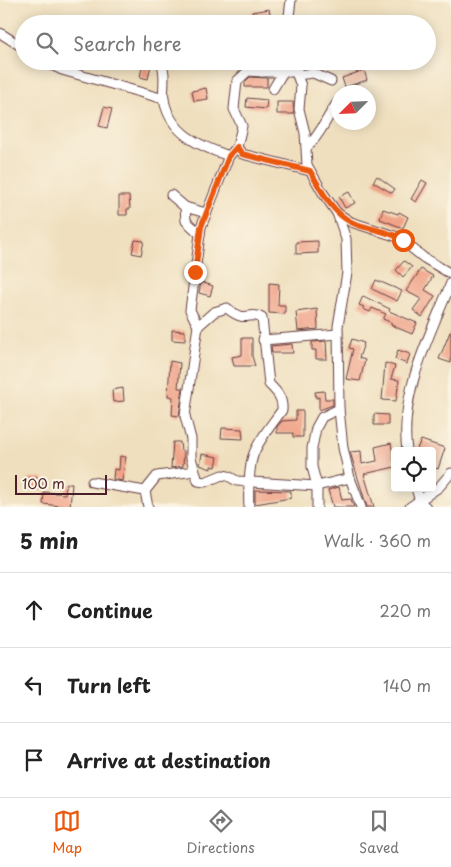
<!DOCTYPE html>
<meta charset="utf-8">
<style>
body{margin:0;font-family:"Playpen Sans",sans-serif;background:#f6f6f6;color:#222}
.controls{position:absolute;right:15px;bottom:15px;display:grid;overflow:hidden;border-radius:5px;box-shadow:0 2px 12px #0003}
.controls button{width:45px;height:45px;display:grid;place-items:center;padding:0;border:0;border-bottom:1px solid #e0e0e0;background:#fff;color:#222;font:25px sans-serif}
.compass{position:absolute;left:331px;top:85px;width:45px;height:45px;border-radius:50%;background:#fff;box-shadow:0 2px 12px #0003;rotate:246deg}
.scale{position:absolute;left:15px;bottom:12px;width:92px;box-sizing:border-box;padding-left:5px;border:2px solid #4a1f2b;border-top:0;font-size:14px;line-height:18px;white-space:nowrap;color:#4a1f2b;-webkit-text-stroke:4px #fcf5e5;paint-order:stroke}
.stop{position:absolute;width:15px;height:15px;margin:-11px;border:4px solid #ea580c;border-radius:50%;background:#fff}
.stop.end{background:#ea580c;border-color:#fff;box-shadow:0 1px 5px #0008}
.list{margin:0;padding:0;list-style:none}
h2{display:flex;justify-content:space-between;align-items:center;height:65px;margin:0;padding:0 20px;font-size:21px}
h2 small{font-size:16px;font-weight:400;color:#767676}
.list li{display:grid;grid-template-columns:32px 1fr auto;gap:15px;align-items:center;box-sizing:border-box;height:75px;padding:0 20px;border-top:1px solid #e0e0e0}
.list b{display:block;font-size:19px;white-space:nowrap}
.list em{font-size:16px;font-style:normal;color:#767676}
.icon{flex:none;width:28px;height:28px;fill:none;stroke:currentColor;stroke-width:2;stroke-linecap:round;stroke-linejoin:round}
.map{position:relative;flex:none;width:451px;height:507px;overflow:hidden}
.search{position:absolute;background:#fff;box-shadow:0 2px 12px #0003;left:15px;right:15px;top:15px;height:55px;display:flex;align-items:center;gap:12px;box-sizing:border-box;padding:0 18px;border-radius:28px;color:#767676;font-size:19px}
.sheet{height:290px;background:#fff}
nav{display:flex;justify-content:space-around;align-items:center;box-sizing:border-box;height:70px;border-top:1px solid #e0e0e0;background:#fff;font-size:14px;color:#767676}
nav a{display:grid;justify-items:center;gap:2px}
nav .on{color:#ea580c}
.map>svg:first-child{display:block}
.building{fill:#f0a388}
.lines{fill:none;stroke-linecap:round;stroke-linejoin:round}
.minor-casing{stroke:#633c41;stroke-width:11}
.minor{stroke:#fff;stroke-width:9}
.route{stroke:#ea580c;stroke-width:6}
</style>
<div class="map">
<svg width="451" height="507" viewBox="0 0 451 507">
<rect width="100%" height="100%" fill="#fcf5e5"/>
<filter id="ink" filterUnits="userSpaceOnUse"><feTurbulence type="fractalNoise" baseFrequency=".02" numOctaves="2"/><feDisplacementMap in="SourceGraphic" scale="10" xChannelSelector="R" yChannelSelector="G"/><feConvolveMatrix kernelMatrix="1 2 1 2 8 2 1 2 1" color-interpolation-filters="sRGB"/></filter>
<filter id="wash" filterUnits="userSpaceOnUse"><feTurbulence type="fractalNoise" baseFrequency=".0096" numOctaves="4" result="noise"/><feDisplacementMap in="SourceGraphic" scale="20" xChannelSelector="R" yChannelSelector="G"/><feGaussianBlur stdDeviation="1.12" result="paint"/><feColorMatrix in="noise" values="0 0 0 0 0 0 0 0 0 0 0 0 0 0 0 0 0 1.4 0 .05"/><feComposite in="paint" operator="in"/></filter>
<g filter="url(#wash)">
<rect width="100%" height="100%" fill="#efdfbe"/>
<g id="blocks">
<g class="building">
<path d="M269,9L271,19L253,21L252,12Z"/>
<path d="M143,62L151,65L148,79L140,77Z"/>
<path d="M364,70L367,80L345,87L342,78Z"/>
<path d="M250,77L267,78V87H245V82Z"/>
<path d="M206,88L208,99L194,101L192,91Z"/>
<path d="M247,98L267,100L266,109L246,107Z"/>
<path d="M277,102H293L294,114H277Z"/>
<path d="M104,107L112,109L107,128L99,126Z"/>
<path d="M377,176L395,189L392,193L373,182Z"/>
<path d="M422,180L427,183L416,202L411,199Z"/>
<path d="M349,192L355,203L345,208L339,197Z"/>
<path d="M119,196H129L130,209H127V215H119Z"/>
<path d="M383,209L398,214L399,212L408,217L403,228L380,219Z"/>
<path d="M135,240L144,241L141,255L132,253Z"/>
<path d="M318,241V253L296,254V242Z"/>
<path d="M404,261L412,267L403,277L396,270Z"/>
<path d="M421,269L433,276L425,290L435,296L422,317L413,310L421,299L406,291Z"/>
<path d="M376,280L402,291L397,301L372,289Z"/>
<path d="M201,282L213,286L210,296L199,293Z"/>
<path d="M269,283L279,284L278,305H285V314L269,313Z"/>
<path d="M363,296L390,309L389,311L417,323L412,334L391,325L392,323L383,319L386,314L372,308L370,312L363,309L364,307L359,305Z"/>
<path d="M317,309L318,329L298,331L296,312Z"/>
<path d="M172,330L185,331V341L172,340Z"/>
<path d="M450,332H451V363L439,359Z"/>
<path d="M242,338H252V356L255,366H234L232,357L242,355Z"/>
<path d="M352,339L364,343L359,358L365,360L360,381L346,379L353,349L349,348Z"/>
<path d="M326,341L327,359H316V350H312V342Z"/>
<path d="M292,344L293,353H272L271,346Z"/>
<path d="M398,350L410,354L407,364L395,359Z"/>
<path d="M170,361L180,363L178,388H183L179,416L172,415L173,397L168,396Z"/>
<path d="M385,363L395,366L391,379L399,380L396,401L382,400Z"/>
<path d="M123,388L124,401L113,402L112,390Z"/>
<path d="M324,391L325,399H333V405L319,410V397L316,398L315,392Z"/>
<path d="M296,411H303V437H293V433H277V427L282,421L296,420Z"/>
<path d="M374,414L388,415V425H374Z"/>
<path d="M222,428L242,429L243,439L221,438Z"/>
<path d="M421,440L445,448L438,469L432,467V451H416Z"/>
<path d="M173,442H180L181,451H184L183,466L171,468Z"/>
<path d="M391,443L395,467L364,474L374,507H367L350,452L361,451L362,464L377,461L375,447Z"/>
<path d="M202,454L218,457L216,467L211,466V469L200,465Z"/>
<path d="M120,456L126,457L122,481L113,479L114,469L119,470Z"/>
<rect x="28" y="478" width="15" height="11"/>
<path d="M66,484H72L70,507L43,504L44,492L65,494Z"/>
<path d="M339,487L342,500L351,499L354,507H333L328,490Z"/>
<path d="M255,490L291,491V498L255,504Z"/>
</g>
</g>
</g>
<g filter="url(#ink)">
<use href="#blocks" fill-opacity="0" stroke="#633c41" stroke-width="1"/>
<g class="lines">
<g class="minor-casing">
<g id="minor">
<path d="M143,22L144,24"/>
<path d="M288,24L291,0"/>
<path d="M0,33L24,48"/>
<path d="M43,61L62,70L164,99"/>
<path d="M161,61C167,77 162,85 164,100C171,134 199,146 229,156"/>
<path d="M297,61V75L301,86L299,109L305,133L307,165L323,193L337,213L346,239L347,273L338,326L339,409L343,448L350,478L361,507"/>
<path d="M262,72H297"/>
<path d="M297,75L313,73L331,81"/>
<path d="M273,89L283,72"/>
<path d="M237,147L242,154L310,171"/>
<path d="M307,147C321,135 327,116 338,102"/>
<path d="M171,195L185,207L186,221L200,234"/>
<path d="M185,207L206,213"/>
<path d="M337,213L351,222L398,237L424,258L451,274"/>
<path d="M198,326L190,310L201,227L229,156L237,147L242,126L234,109L237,81L248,71L262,72L271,61"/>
<path d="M263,340L338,334"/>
<path d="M407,451C399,393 430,335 451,283"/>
<path d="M92,482L145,491"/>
<path d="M416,488L420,502L426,507"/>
<path d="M145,491L157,476L195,471"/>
<path d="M145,491L148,507"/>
<path d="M249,507C248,495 249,464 254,453C260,438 273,423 282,410C283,398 277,392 269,384L262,318C249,310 247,325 227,308L214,312L198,326L185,416L191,439V458L198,481L205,482L222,475L228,476L237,481L317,486L350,478"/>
<path d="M317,507V486L312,467V448L316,428L322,417L339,409"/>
<path d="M410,507L439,487L451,473"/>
</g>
</g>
<use href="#minor" class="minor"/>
</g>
</g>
<g class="lines" filter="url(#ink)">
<path class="route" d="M195,272L201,227L229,156L237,147L242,154L310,171C321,189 331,212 351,222C367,230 387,229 403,240"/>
</g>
</svg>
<div class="controls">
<button><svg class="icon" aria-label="locate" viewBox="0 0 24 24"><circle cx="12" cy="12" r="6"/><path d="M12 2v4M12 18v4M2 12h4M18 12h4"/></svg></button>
</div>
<svg class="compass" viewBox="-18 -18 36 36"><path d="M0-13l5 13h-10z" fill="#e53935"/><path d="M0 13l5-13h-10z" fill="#767676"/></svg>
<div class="scale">100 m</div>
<div class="stop" style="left:403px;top:240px"></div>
<div class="stop end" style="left:195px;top:272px"></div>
<div class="search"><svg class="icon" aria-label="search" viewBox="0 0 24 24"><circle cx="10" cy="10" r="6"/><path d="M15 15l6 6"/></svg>Search here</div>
</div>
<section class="sheet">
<h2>5 min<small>Walk · 360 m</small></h2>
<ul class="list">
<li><svg class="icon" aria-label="ahead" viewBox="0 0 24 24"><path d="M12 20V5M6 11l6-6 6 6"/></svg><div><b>Continue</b></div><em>220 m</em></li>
<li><svg class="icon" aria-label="left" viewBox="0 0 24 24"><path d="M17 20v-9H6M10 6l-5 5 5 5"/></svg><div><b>Turn left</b></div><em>140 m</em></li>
<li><svg class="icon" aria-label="arrive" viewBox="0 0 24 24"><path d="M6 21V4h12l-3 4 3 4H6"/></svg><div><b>Arrive at destination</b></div></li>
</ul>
</section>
<nav>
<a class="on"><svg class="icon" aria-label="map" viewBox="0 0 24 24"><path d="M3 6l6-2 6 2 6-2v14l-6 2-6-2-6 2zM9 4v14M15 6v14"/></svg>Map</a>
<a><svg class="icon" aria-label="directions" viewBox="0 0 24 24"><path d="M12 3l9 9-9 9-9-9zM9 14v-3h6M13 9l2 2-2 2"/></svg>Directions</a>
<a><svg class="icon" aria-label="saved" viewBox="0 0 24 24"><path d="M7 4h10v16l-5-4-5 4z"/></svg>Saved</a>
</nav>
